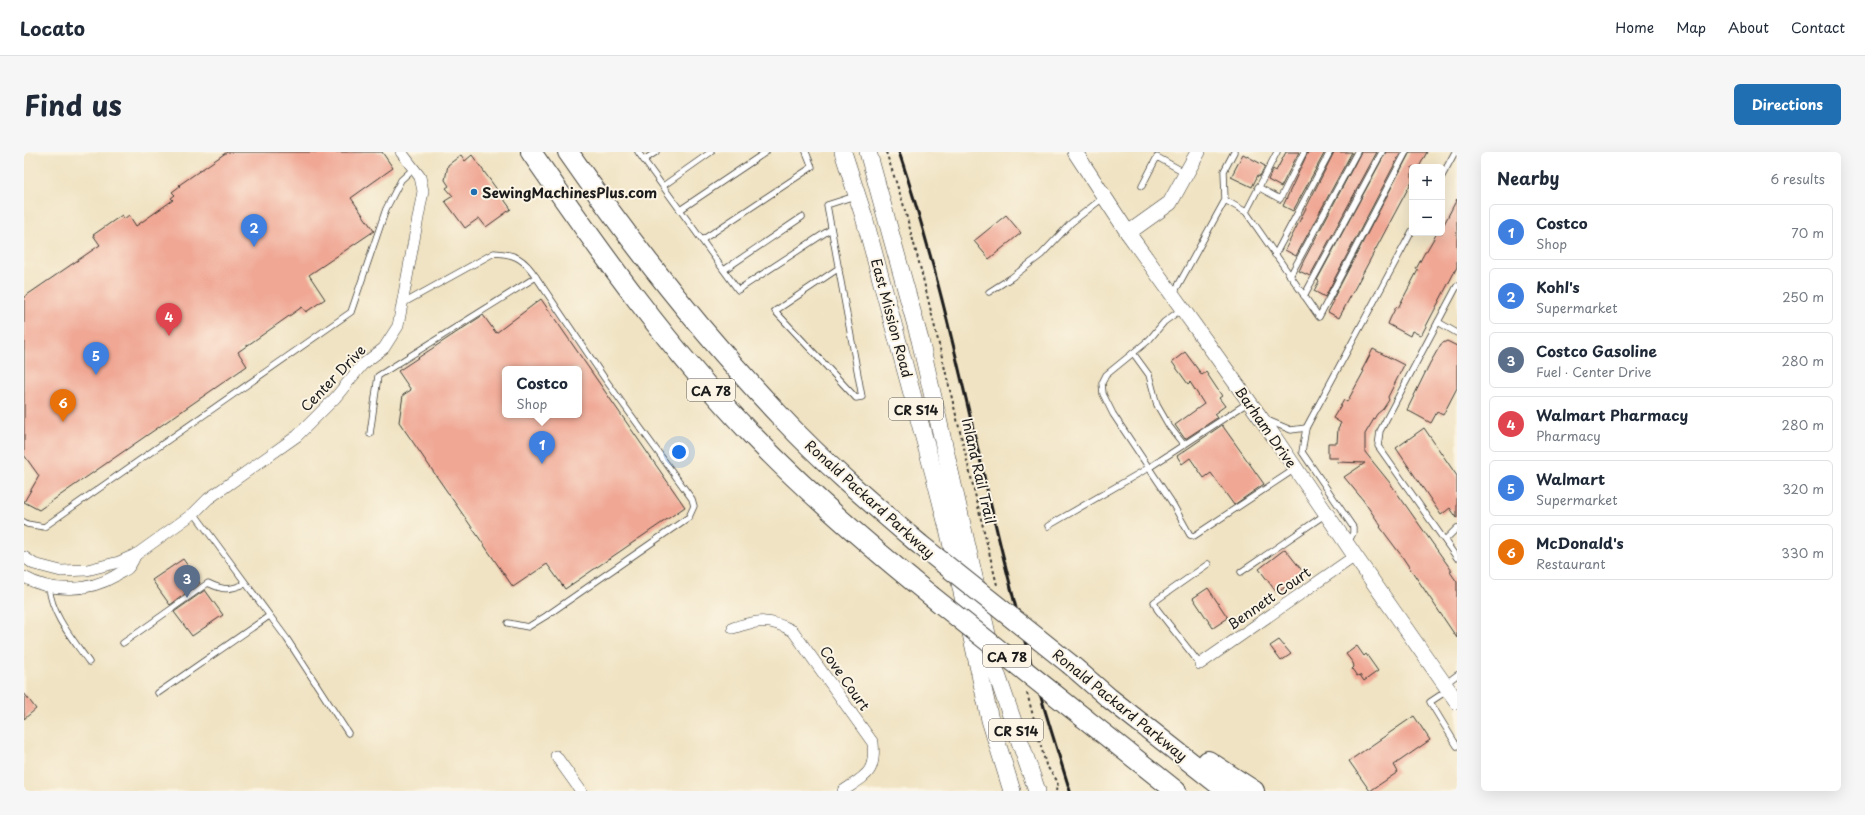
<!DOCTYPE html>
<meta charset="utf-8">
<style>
body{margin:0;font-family:"Playpen Sans",sans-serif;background:#f6f6f7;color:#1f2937}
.controls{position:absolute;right:12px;top:12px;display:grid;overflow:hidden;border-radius:6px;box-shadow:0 4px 16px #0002}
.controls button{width:36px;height:36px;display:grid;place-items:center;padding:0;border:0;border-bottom:1px solid #e0e1e3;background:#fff;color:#1f2937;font:20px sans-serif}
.you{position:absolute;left:655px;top:300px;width:14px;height:14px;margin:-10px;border:3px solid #fff;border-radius:50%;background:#1a73e8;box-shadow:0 0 0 6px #1a73e833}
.badge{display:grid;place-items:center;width:26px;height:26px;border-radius:50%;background:#1f6fb2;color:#fff;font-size:13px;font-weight:700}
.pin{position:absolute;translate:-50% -33px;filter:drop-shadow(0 1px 2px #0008)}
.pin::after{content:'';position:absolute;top:21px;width:14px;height:12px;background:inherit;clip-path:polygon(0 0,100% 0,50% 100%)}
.popup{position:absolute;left:478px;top:214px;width:80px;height:52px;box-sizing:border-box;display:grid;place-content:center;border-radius:6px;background:#fff;filter:drop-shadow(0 1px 3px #0005);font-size:13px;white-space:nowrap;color:#747a83}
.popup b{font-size:15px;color:#1f2937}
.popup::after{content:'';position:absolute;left:50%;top:100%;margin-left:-8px;border:8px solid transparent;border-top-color:#fff}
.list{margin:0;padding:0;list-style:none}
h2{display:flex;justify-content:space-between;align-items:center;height:52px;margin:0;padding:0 16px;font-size:17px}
h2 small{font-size:13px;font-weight:400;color:#747a83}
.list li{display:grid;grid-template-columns:26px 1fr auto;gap:12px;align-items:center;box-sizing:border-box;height:56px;margin:0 8px 8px;padding:0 8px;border:1px solid #e0e1e3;border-radius:6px}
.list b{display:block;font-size:15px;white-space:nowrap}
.list p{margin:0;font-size:13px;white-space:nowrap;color:#747a83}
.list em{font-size:13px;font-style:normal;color:#747a83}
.map{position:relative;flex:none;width:1433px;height:639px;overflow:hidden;border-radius:6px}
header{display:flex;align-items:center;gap:24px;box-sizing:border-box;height:56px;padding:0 20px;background:#fff;border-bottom:1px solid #e0e1e3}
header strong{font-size:19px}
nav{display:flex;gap:22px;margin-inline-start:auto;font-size:14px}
.intro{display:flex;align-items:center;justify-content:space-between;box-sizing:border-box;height:96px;padding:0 24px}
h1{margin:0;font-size:28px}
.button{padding:10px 18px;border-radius:6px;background:#1f6fb2;color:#fff;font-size:14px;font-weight:700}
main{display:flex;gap:24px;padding:0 24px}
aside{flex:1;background:#fff;border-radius:6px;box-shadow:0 4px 16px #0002}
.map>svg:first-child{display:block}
.building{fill:#f0a895;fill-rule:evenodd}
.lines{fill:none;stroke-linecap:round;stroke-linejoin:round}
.lane-casing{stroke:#3c3a35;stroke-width:7}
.street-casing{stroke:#3c3a35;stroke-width:12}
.secondary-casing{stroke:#3c3a35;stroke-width:16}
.primary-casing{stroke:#3c3a35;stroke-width:18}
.highway-casing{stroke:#3c3a35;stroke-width:22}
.path{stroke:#3c3a35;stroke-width:2;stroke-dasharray:3 3;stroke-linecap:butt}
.lane{stroke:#fff;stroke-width:5.5}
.street{stroke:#fff;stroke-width:11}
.secondary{stroke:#fff;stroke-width:15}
.primary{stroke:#fff;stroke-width:17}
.highway{stroke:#fff;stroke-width:20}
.rail{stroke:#1c1c1c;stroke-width:3}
.highway-bridge-casing{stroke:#3c3a35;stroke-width:22;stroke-linecap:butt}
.highway-bridge{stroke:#fff;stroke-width:20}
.poi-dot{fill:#1f6fb2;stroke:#fcf5e5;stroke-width:1.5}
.labels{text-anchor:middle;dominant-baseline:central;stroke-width:4;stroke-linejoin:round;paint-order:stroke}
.shield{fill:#fcf5e5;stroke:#5f5d58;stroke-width:1}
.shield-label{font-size:13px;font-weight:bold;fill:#1c1c1c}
.poi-label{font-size:14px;font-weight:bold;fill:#1c1c1c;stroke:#fcf5e5;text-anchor:start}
.street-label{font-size:14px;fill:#1c1c1c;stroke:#fcf5e5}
</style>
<header>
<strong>Locato</strong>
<nav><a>Home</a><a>Map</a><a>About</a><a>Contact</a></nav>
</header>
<div class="intro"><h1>Find us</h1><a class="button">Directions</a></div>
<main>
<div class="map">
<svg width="1433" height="639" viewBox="0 0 1433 639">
<rect width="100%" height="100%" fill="#fcf5e5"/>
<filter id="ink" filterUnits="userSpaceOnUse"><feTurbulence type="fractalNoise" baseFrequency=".025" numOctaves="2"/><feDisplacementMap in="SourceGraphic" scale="8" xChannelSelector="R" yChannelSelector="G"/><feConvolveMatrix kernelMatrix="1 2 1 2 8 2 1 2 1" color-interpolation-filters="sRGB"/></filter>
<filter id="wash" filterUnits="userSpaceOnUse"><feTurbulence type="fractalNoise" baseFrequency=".012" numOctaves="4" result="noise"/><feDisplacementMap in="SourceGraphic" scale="16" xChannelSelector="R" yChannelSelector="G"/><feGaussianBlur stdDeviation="0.9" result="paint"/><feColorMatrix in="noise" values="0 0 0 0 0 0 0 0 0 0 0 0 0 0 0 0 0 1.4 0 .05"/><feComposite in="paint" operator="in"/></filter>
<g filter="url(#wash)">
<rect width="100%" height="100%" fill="#f0e3c3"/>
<g id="blocks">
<g class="building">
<path d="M203,0H358L369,16L327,46L350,79L285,123L301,147L282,160L278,155L214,200L223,214L15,358L0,350L15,324L0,303V145L76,93L69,83L98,63L100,67L105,63L112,74L149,48L147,46L151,43L148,40L156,34L155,33Z"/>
<path d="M1262,0H1275L1257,35L1244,28L1249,17L1252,19Z"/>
<path d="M1284,0H1301L1269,59L1259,54Z"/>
<path d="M1310,0H1328L1272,104L1261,98Z"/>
<path d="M1337,0H1353L1286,124L1275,119L1280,108Z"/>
<path d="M1362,0H1377L1301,145L1290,139L1295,129L1293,128Z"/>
<path d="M1386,0H1403L1395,15H1388V29L1315,166L1304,160L1310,149H1308Z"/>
<path d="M1219,2L1241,14L1236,24L1234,23L1228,35L1207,25Z"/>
<path d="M437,3L441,9L448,3L487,57L462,75L455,66L441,76L421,49L429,44L422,36L425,34L421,28L424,13Z"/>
<path d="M1433,47V115L1398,182L1396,183L1388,179L1386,184L1364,172L1366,167L1372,155L1374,156L1394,118L1392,117L1401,100H1402L1413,81H1418V76Z"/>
<path d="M982,63L997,81L965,107L950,89Z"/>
<path d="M517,147L661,355L541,437L523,412L489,435L375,270L379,243L387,238L374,219L459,163L472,181ZM481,217H555V263H481Z"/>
<path d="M1423,189L1433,194V236L1419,263L1413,260L1407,271L1383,258L1406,211L1417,192Z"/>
<path d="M1349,197L1380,213L1364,245L1365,248L1359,257L1353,262L1341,282V300L1366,331L1428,419L1426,420L1433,430V486L1377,403L1356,375L1357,374L1339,348L1320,325L1341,311L1313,310L1314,306H1304V291H1313L1314,276L1317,271L1309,266L1320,248L1323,250L1340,219L1338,218Z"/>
<path d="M1161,200L1178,223L1182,220L1198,244L1195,246L1201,254L1190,262L1193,266L1161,287L1151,273L1180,252L1166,230L1164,232L1148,210Z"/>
<path d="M1198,273L1240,332L1210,353L1187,321L1180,326L1166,306L1158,312L1153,304Z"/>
<path d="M1400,276L1433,324V366L1426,356L1417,363L1372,296Z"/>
<path d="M1261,397L1280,421L1253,441L1235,417Z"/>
<path d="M159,407L176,431L146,453L128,428Z"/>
<path d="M1184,436L1204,466L1189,476L1169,446Z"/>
<path d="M181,438L199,463L168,484L150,460Z"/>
<path d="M1255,488L1267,502L1257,509L1246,494Z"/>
<path d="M1333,494L1340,504L1342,502L1354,519L1340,529L1336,523L1333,524L1328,517L1330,515L1329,511L1322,502Z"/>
<path d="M0,541L12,557L0,567Z"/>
<path d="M1390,564L1406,588L1370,613L1374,620L1346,639L1325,609Z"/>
</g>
</g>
</g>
<g filter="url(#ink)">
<use href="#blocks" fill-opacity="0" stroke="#3c3a35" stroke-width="1"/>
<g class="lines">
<g class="lane-casing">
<g id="lane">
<path d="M614,0L714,138L807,77"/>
<path d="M620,8L632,0"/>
<path d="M1418,24L1431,0"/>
<path d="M639,34L687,0"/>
<path d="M1118,34L1133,5L1162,21"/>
<path d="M1234,35L1256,47L1280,0"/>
<path d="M1201,48L1222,60L1295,165L1382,0"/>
<path d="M656,58L742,0"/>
<path d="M1222,60L1253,0"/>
<path d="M678,88L788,15L782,0"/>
<path d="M1251,103L1306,0"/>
<path d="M815,116L751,159L832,246L838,245L803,53L831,44"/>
<path d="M700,118L778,65"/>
<path d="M1266,124L1333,0"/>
<path d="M1433,134L1356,279L1354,294L1433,406"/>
<path d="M965,140L987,126L1017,103L1047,71L1080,45"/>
<path d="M1150,141L1201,48L1200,19L1210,0"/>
<path d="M1280,144L1358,0"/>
<path d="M1158,157L1140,170L1125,188L1082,223L1078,231L1079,242L1089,262L1147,349L1166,383L1170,384L1271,317"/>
<path d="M1414,170L1433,181"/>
<path d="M1109,201L1125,223L1133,253L1145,274L1160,293"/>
<path d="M1243,268L1267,278L1282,276"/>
<path d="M346,282L354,224L512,125C500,107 492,102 470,101L378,152"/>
<path d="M170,361L263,487L324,581"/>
<path d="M0,370L3,372L20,375L327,160L362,57L377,28L389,17"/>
<path d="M1024,374L1126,315L1225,250"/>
<path d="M1421,388L1433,376"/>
<path d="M1324,391L1329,381V375L1278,300L1282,276L1388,79"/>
<path d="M1217,420L1302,362"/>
<path d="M25,435C28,464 48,486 65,510"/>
<path d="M484,471L504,475L522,464L665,365L670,354L668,347L581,227L512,125"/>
<path d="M99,491L184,431C200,439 205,438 221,432"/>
<path d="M1176,512L1133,457L1130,450L1184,412"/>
<path d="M1421,532L1433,523"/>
<path d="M1424,538L1406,550L1433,594"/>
<path d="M134,541L245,464"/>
</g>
</g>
<g class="street-casing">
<g id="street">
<path d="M0,405L10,412L37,419L63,418L95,410L113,402L170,361L184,347L273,284L311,246L338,213L360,196L374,174L399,39L396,25L377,0"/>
<path d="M0,425C28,441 64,440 91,424C95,421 101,419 104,416C108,412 110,406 112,402"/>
<path d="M709,476C733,468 746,466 769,479L849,591C852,621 842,623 819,639"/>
<path d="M1176,512L1331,404"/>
<path d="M532,604L557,639"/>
</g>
</g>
<g class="secondary-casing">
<g id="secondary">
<path d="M1051,0L1104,81L1244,276L1331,404L1433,550"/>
<path d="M1104,81L1146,51L1174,0"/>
</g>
</g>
<g class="primary-casing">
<g id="primary">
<path d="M819,0L840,65L912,330L925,381L966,568L988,639"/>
<path d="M844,0L896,188L971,517L1013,639"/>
</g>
</g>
<g class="highway-casing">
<g id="highway">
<path d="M507,0C576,100 646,198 730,285C785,342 844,393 906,443"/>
<path d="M544,0C609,94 679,183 758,266C800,311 847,351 894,391"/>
<path d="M1047,513L1085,546L1203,639"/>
<path d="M1060,566L1152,639"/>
<path d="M1184,609L1230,639"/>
</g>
</g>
<g class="path">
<path d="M862,0L879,51L897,118L973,433"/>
<path d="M1003,541L1022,613L1034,630L1032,639"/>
</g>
<use href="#lane" class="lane"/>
<use href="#street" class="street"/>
<use href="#secondary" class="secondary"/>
<use href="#primary" class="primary"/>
<use href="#highway" class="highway"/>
<path class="rail" d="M875,0C922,140 949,286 985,428C1002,499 1024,569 1046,639"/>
<g class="highway-bridge-casing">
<g id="highway-bridge">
<path d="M894,391L1047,513"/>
<path d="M906,443L1060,566"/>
</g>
</g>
<use href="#highway-bridge" class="highway-bridge"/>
</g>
</g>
<circle class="poi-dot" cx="450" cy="40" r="4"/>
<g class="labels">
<g class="shield">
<rect x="663" y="227" width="48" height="22" rx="3"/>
<rect x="865" y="246" width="54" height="22" rx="3"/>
<rect x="959" y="493" width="48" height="22" rx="3"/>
<rect x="965" y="567" width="54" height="22" rx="3"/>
</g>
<g class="shield-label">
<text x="687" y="238">CA 78</text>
<text x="892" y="257">CR S14</text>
<text x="983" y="504">CA 78</text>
<text x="992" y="578">CR S14</text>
</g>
<g class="poi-label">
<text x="458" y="40">SewingMachinesPlus.com</text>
</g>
<g class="street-label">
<text transform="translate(868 166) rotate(75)">East Mission Road</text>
<text transform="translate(309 226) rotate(-46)">Center Drive</text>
<text transform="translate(1242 275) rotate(55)">Barham Drive</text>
<text transform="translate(955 319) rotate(77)">Inland Rail Trail</text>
<text transform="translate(846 347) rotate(42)">Ronald Packard Parkway</text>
<text transform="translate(1245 446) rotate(-35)">Bennett Court</text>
<text transform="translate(821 526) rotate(55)">Cove Court</text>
<text transform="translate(1096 553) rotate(39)">Ronald Packard Parkway</text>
</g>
</g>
</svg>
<div class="controls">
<button>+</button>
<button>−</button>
</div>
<div class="you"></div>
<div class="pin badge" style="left:518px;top:312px;background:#3f7fe0">1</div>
<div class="popup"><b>Costco</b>Shop</div>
<div class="pin badge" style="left:230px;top:95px;background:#3f7fe0">2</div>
<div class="pin badge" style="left:163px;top:446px;background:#5c6f8a">3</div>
<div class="pin badge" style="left:145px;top:184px;background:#e0444e">4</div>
<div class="pin badge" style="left:72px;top:223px;background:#3f7fe0">5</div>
<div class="pin badge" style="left:39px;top:270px;background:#e8710a">6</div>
</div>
<aside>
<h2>Nearby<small>6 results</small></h2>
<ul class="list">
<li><span class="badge" style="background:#3f7fe0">1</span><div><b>Costco</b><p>Shop</p></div><em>70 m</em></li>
<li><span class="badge" style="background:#3f7fe0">2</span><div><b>Kohl's</b><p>Supermarket</p></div><em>250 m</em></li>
<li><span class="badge" style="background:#5c6f8a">3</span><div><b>Costco Gasoline</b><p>Fuel · Center Drive</p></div><em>280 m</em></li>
<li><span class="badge" style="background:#e0444e">4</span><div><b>Walmart Pharmacy</b><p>Pharmacy</p></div><em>280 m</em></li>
<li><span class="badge" style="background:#3f7fe0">5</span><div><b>Walmart</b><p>Supermarket</p></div><em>320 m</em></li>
<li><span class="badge" style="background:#e8710a">6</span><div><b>McDonald's</b><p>Restaurant</p></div><em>330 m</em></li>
</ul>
</aside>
</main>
